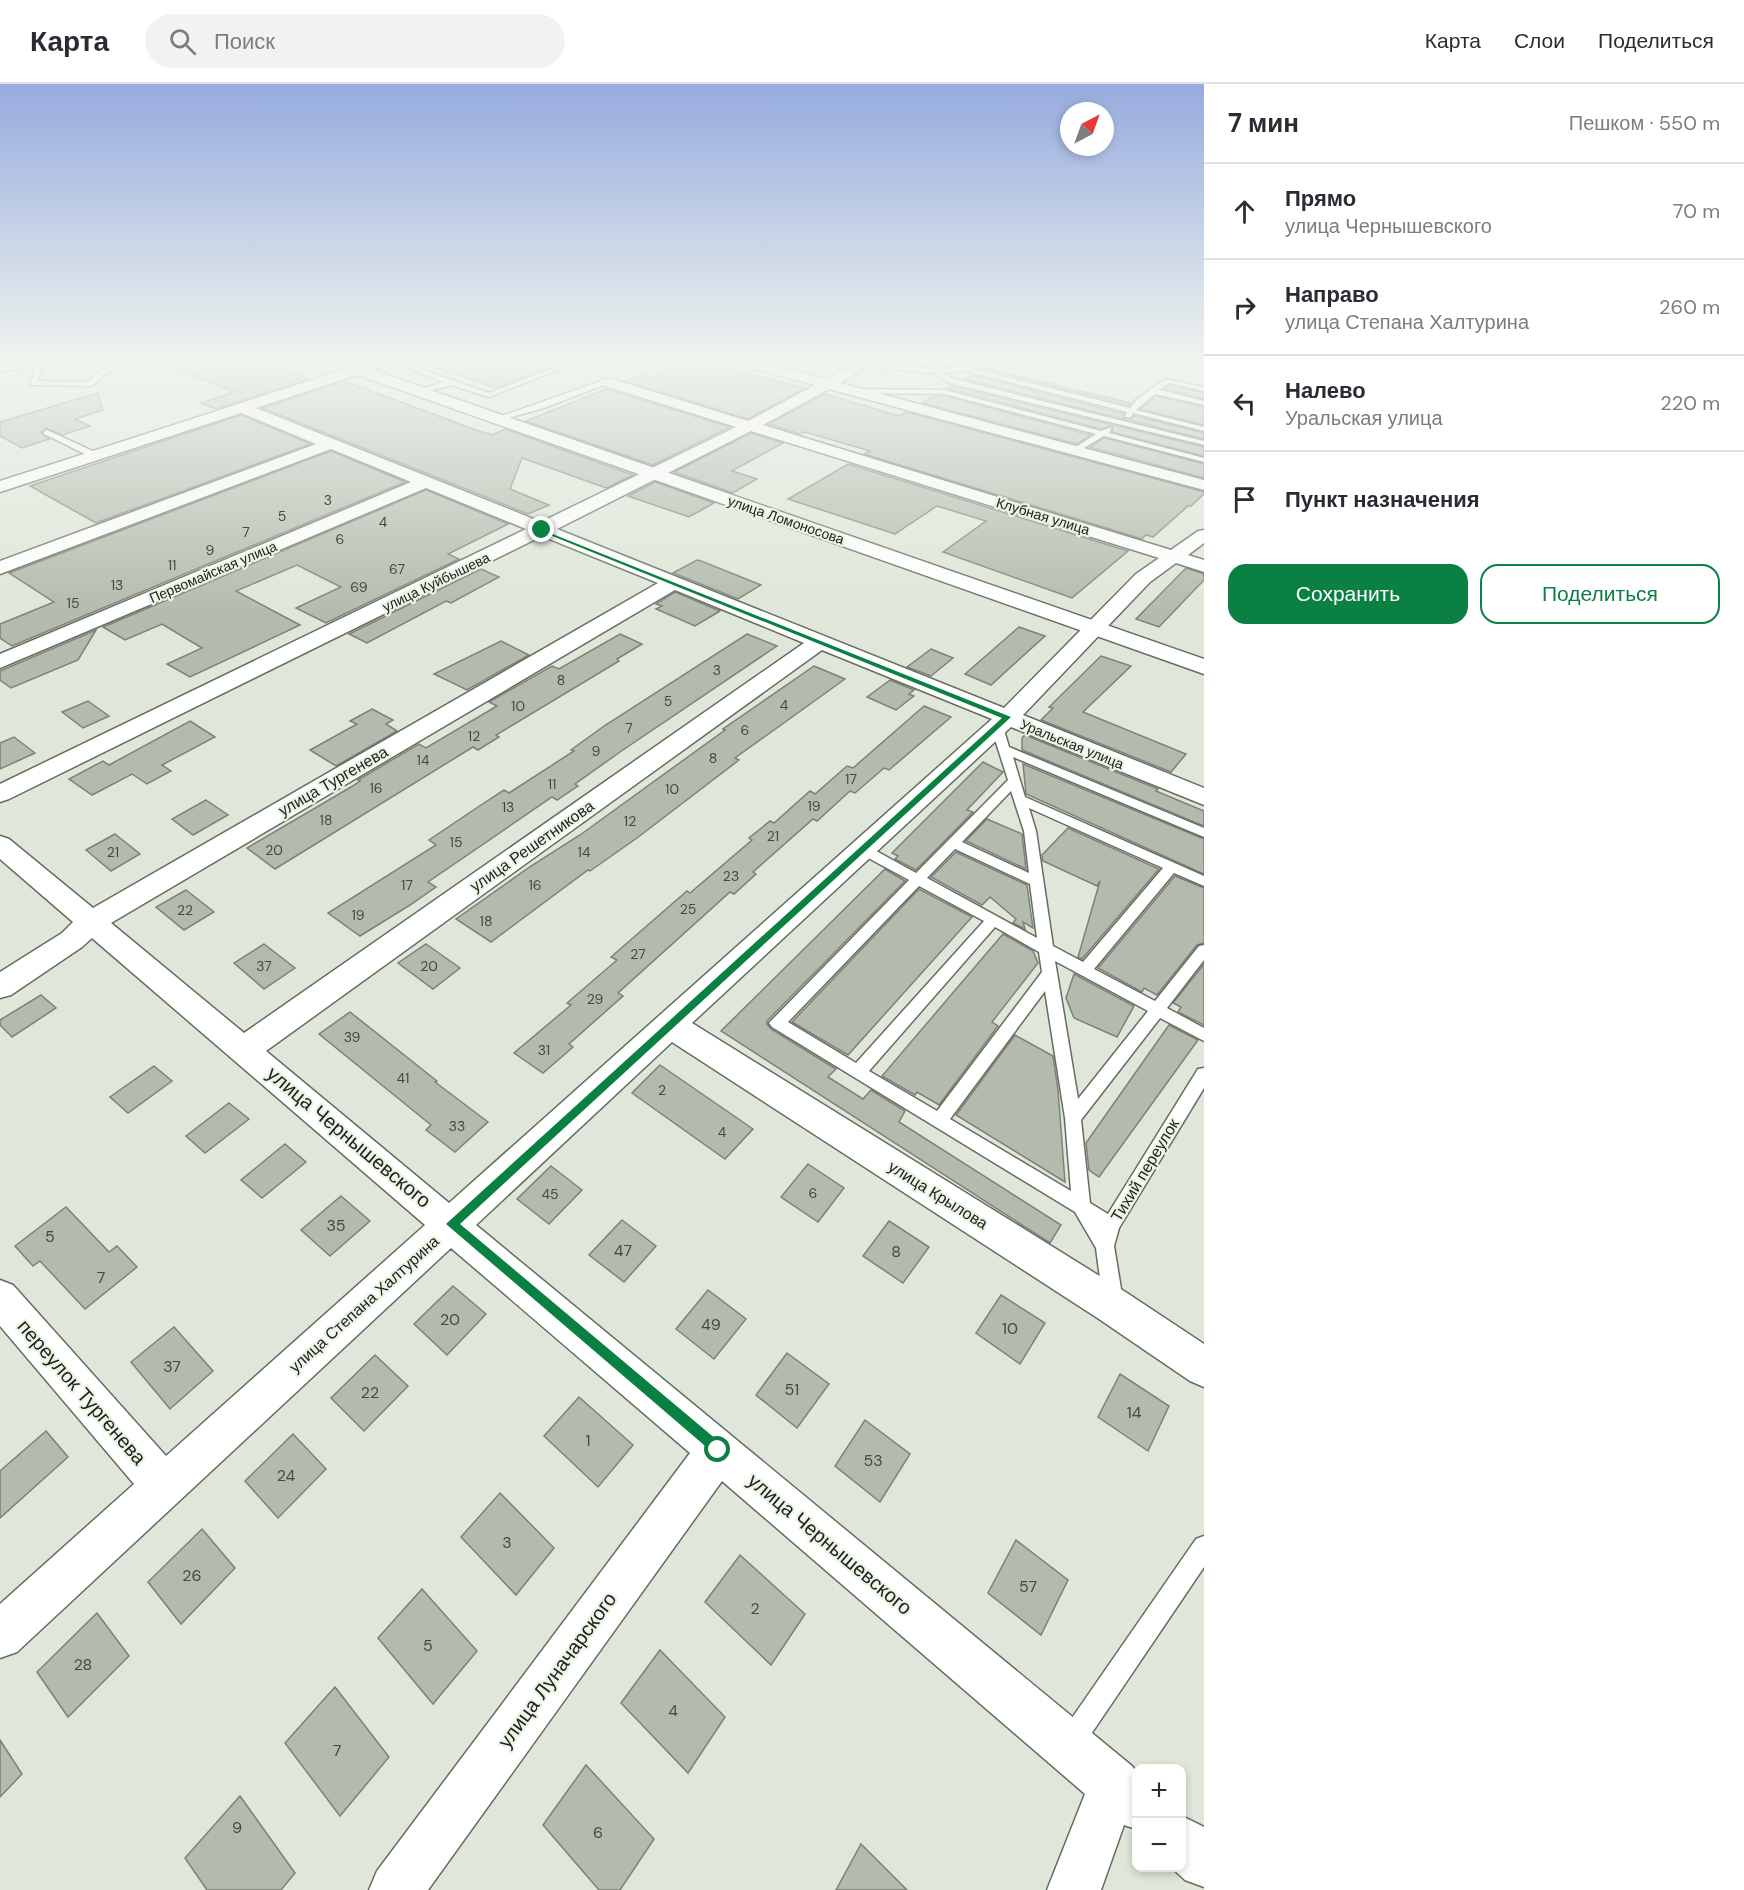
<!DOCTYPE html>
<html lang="ru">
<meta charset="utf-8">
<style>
body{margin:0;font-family:"DM Sans",sans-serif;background:#f2f2f3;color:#2b2b33}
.controls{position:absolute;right:18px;bottom:18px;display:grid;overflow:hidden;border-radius:12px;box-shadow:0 3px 9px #0003}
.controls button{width:54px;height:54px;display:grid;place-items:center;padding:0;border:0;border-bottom:2px solid #e1e1e2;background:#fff;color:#2b2b33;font:30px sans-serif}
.compass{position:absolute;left:1060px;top:18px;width:54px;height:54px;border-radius:50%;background:#fff;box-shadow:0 3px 9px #0003;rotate:41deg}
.stop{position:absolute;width:18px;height:18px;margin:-14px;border:4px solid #0b8043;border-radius:50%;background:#fff}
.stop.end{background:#0b8043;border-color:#fff;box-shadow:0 2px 6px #0008}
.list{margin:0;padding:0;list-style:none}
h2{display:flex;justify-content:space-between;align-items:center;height:78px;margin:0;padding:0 24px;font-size:26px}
h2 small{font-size:20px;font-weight:400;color:#7c7c81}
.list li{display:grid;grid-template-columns:39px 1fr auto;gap:18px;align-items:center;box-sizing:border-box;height:96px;padding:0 24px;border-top:2px solid #e1e1e2}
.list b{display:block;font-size:22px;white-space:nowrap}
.list p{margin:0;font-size:20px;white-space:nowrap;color:#7c7c81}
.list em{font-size:20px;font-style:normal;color:#7c7c81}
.actions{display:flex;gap:12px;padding:18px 24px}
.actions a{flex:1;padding:14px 0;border:2px solid #0b8043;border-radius:18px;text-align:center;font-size:21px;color:#0b8043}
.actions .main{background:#0b8043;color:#fff}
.icon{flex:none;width:33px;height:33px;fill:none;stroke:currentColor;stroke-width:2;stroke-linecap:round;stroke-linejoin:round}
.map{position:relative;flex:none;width:1204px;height:1806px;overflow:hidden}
header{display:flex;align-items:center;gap:36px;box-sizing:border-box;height:84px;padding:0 30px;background:#fff;border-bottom:2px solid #e1e1e2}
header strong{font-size:28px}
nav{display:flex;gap:33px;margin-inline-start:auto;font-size:21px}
.search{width:420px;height:54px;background:#f2f2f3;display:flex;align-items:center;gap:15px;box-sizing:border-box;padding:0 21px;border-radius:33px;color:#7c7c81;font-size:22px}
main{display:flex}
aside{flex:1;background:#fff}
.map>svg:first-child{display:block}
.building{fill:#b2bbad;stroke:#7b8376;stroke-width:1.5}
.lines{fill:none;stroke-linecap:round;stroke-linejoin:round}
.lane-casing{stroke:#656d60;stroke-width:3}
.street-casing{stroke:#656d60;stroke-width:3}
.secondary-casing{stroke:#656d60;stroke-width:3}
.lane{fill:#fff;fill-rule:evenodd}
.street{fill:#fff;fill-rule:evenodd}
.secondary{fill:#fff;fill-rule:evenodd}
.route{fill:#0b8043}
.labels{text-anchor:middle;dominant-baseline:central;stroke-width:4.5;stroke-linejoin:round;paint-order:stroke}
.number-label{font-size:14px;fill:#444942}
.far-street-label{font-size:14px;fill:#20231e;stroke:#ebf5e6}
.street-label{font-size:16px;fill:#20231e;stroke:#ebf5e6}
.near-number-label{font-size:16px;fill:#444942}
.near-street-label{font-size:20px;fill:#20231e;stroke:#ebf5e6}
</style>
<header>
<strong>Карта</strong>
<div class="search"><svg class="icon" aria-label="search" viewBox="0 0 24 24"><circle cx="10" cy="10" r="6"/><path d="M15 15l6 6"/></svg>Поиск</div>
<nav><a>Карта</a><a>Слои</a><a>Поделиться</a></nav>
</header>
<main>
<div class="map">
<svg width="1204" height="1806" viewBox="0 0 1204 1806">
<rect width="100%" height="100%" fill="#dee7d9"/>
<g class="building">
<path d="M161,278H263L309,295L216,325L201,319L234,308Z"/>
<path d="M436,278H562L496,304L431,282Z"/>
<path d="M687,278H704L805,304L748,335L625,297L641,290L651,293Z"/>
<path d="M986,284L1131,319L1129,321L983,285Z"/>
<path d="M972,291L1124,330V335L964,295Z"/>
<path d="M344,297L476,346L492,351L505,345L633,391L606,404L522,374L510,405L549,421L528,430L263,324Z"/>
<path d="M1170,301L1204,309V315L1165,305Z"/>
<path d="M952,302L1112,341L1101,345L948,304Z"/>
<path d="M606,305L730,343L653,381L526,337Z"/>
<path d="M98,309L103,326L75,335L90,342L63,351L46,344L41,349L49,355L22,364L0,352V338Z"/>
<path d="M825,310L899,332L906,328L1204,408V410L1191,422H1188L1153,453L1146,451L1142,455L864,370L870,367L805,348L800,350L769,340Z"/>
<path d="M934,312H945L1090,351L1077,360L922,319Z"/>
<path d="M1156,312L1204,323V341L1141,325Z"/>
<path d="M241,331L310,360L96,439L30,402Z"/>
<path d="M1134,332L1204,349V355L1126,335H1131Z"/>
<path d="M1113,341L1204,363V372L1112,348Z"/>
<path d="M751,349L783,359L732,387L757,395L733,409L674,388Z"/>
<path d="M1104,354L1204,380V394L1090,363Z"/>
<path d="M331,367L405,398L12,562L0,554V540L54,518L9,489Z"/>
<path d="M848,380L1128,467L1072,514L943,468L986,437L937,422L895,450L788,415Z"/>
<path d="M655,398L714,419L689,433L628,412Z"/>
<path d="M426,406L508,440L448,470L459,475L326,539L296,524L341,503L297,481L236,507L300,541L190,593L167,580L202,564L162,540L125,556L103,543Z"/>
<path d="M697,476L701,477L761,501L738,515L673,489Z"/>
<path d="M1186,484L1204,490V496L1159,543L1136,535Z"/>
<path d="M481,485L499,493L451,519L446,517L367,559L349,550Z"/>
<path d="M675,508L720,527L695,542L656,525L662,522L656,520Z"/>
<path d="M1019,543L1045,552L991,601L965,590Z"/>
<path d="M96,546L78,576L11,604L0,596V587Z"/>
<path d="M620,550L642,560L617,575L619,577L496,651L499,653L478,666L473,663L275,785L247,764L351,703L360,697L358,696L419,660L426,664L497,622L489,618L552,582L559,585Z"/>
<path d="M747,550L777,562L620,668L575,700L578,702L557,716L552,713L428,798L436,803L410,821L360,852L328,829L436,761L429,756L481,721L504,706L509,709L574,667L571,666L604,642Z"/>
<path d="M501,557L529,571L467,606L434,590Z"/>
<path d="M931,565L953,574L931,592L907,583Z"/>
<path d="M1101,572L1131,582L1083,628L1186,670L1171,688L1041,636L1053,624L1049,623Z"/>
<path d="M814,582L845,595L735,674L739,676L637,754L590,787L588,786L491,858L456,835L531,782L580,751L725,646L723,645Z"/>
<path d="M890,596L914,606L909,610L914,612L896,626L867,613Z"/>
<path d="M88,617L109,632L83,644L62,628Z"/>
<path d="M924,622L951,633L889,686L884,684L855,709L850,707L817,737L813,735L753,788L756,790L734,810L730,808L618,909L623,912L569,960L573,963L543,989L514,969L571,921L567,919L617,876L611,873L687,807L690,809L752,756L749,754L770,737L774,739L810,707L815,710L847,682L853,684Z"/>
<path d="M372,625L393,636L386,640L397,647L336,682L310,666L357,640L350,637Z"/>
<path d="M190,637L215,653L162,681L171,687L147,700L132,690L92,711L69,695L103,677L109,681Z"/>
<path d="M1025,651L1158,705L1156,707L1204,727V742L1022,666V654Z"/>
<path d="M14,653L35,669L0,685V659Z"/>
<path d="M983,678L1003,688L967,726L973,728L916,786L895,775L898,772L892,769Z"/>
<path d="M1023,680L1204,755V790L1026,710Z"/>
<path d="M206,716L228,731L193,751L172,735Z"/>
<path d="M987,735L1022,750L1026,785L966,757Z"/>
<path d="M1068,744L1159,785L1082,875L1078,873L1100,797L1097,802L1043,777L1042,771Z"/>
<path d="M115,750L140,770L111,787L86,766Z"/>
<path d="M956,768L1027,801L1033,844L1023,838L1025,845L1013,839L1016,835L990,813L982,821L931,793Z"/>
<path d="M885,785L905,797L767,937V940L771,945L836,985L828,993L863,1015L871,1006L905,1027L899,1038L1061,1141L1050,1159L721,947Z"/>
<path d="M1175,792L1204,804V859L1197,861L1157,911L1144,904L1142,908L1098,884Z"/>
<path d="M919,805L972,833L848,971L792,938Z"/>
<path d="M186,806L214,828L184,846L156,823Z"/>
<path d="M1003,850L1033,867L1038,879L992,938L998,942L939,1021L917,1008L915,1011L882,992Z"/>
<path d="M264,860L295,884L264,905L234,879Z"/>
<path d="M426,860L460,884L433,905L398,879Z"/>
<path d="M1204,880V941L1178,928L1181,923L1173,919Z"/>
<path d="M1074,890L1134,922L1117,953L1074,934L1066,914Z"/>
<path d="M41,911L56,924L12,953L0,941V936Z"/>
<path d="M350,928L437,997L435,998L488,1038L455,1068L426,1046L431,1041L319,950Z"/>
<path d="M1169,941L1198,956L1099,1093L1089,1086L1086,1059Z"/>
<path d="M1015,951L1053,972L1058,1006L1065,1098L956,1031Z"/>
<path d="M660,981L753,1045L725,1075L632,1009Z"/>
<path d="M154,982L172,997L128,1029L110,1013Z"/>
<path d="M229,1019L249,1035L205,1069L186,1052Z"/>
<path d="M285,1060L306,1078L262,1114L241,1096Z"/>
<path d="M808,1080L844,1104L818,1138L781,1113Z"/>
<path d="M551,1082L582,1106L549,1140L517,1115Z"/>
<path d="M341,1112L370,1137L330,1172L301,1146Z"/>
<path d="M66,1123L109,1168L117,1162L137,1183L85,1225L40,1177L33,1182L15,1162Z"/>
<path d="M622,1136L656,1162L624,1198L589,1171Z"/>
<path d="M889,1137L929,1163L903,1199L863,1172Z"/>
<path d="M453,1202L486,1230L447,1271L414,1240Z"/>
<path d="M708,1206L746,1235L714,1275L676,1245Z"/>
<path d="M1001,1211L1045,1239L1020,1280L976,1249Z"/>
<path d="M174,1243L213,1287L170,1325L131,1278Z"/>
<path d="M787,1269L829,1300L797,1344L756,1311Z"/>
<path d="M375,1271L408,1302L364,1347L331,1314Z"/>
<path d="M1120,1290L1169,1322L1148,1367L1098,1333Z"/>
<path d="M579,1313L633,1361L598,1403L544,1352Z"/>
<path d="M865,1336L910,1370L880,1418L835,1382Z"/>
<path d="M46,1347L68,1373L0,1434V1387Z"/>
<path d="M293,1350L326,1385L278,1434L245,1397Z"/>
<path d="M500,1409L554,1464L516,1511L461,1453Z"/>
<path d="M202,1445L235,1484L181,1540L148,1498Z"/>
<path d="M1016,1456L1068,1496L1041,1551L988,1509Z"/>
<path d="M740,1471L805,1530L771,1581L705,1518Z"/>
<path d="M422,1505L477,1567L433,1620L378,1554Z"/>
<path d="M97,1529L129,1572L68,1633L37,1588Z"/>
<path d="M660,1566L725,1633L688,1689L621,1619Z"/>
<path d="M335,1603L389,1673L340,1732L285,1659Z"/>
<path d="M0,1656L22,1690L0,1713Z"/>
<path d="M586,1681L654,1755L620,1806H599L543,1741Z"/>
<path d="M240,1712L295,1789L281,1806H207L185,1774Z"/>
<path d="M861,1760L907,1806H836Z"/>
</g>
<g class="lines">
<g class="lane-casing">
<g id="lane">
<path d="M33,278H49L43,281L37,297L87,298L113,278H120L92,302L30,301L36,282L0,288V284Z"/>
<path d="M305,278H342L316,283Z"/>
<path d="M424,278H434L420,285L489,309L568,278H578L489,313L451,301L418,310V306L444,298L410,285Z"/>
<path d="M858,279L936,285L966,283L1130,324L1136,316L1165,295L1204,303V307L1169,299L1160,306L1204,317V321L1155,310L1136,326L1204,343V347L1133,329L1131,333H1125L1127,328L966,287L943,289L954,295L1204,357V361L949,299L934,289L856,282Z"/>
<path d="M604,296L611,298L544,324L497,337L493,335Z"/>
<path d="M854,305L945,306L1101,347L1112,343L1109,349L1204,374V378L1104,352L1077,368H1074V364L1096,350L945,310L851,309Z"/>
<path d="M47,346L97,369L98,371L91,373L44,350L43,348Z"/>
<path d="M997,640L1003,643L1009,663L1204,744V753L1013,673L1025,713L1204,792V802L1174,789L1094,885L1155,917L1199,862L1204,861V876L1167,924L1204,944V957L1160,934L1081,1036L1090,1119L1108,1130L1198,985L1204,984V1004L1119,1144L1114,1162L1123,1217L1120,1223L1113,1226L1106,1223L1103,1217L1096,1164L1075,1128L772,943L769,939L909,796L859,769L857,766L859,763H869L916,789L1008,696L991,643ZM1011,707L1024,747L1029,789L962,758ZM1029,724L1163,784L1083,878L1053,862L1036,747ZM955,765L1030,800L1037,854L927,794ZM919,802L984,837L856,979L788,938ZM995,843L1039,868L1042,888L937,1027L869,987ZM1055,877L1148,927L1078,1015ZM1045,907L1065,1034L1071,1107L950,1035Z"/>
<path d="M1204,1452V1483L1081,1665L1072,1668L1063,1665L1060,1656L1063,1647L1196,1455Z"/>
</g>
</g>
<g class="street-casing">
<g id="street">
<path d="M368,278H389L387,281L256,324L541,438L736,343L602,301L600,298L602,295H612L748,337L815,301L739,281L737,278H760L826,295L857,278H874L840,299L1204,396V406L829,305L763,341L1171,466L1198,447L1204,446V459L1188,471L1204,476V488L1176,479L1150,498L1023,631L1204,704V721L1011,643L692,939L1127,1209L1204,1260V1303L1190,1297L1099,1235L672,958L476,1141L1132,1682L1136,1687V1745L1124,1741L1101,1806H1047L1085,1710L722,1397L428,1806H369L377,1787L690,1369L451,1164L17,1568L0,1574V1520L134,1400L0,1242V1196L13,1201L166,1372L425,1141L92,854L82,863L11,911L0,914V888L62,849L73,838L0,775V752L9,755L93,824L658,499L542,452L9,715L0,718V700L526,445L426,404L0,584V570L411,398L331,365L0,490V477L316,360L241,329L0,408V397ZM751,347L1159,474L1136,490L1004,624L557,445ZM675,506L804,559L244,949L111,839ZM822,566L992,635L449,1119L266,967Z"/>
<path d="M1182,1732L1204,1743V1803L1185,1796L1172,1784H1182Z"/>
</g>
</g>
<g class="secondary-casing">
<path id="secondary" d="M328,278H350L1204,575V590L330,281Z"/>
</g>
<use href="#lane" class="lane"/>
<use href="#street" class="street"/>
<use href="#secondary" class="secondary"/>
</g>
<linearGradient id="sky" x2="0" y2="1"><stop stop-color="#96abde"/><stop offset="0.52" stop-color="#f0f4ee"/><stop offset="1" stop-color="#f0f4ee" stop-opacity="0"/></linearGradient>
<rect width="1204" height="531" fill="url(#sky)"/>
<path class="route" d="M540,445L1011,633L460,1140L723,1361L725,1366L723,1371L718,1373L446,1140L1002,634L540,447Z"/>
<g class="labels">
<g class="number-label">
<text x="328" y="416">3</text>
<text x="282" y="432">5</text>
<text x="383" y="438">4</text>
<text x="246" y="448">7</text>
<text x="340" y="455">6</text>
<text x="210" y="466">9</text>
<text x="172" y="481">11</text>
<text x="397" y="485">67</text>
<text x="117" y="501">13</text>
<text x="359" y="503">69</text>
<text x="73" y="519">15</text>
<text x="717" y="586">3</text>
<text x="561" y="596">8</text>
<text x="668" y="617">5</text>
<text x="784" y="621">4</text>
<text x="518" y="622">10</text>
<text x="629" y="644">7</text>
<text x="745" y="646">6</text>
<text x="474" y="652">12</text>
<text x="596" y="667">9</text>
<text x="713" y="674">8</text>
<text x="423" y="676">14</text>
<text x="851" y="695">17</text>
<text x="552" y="700">11</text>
<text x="376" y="704">16</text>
<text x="672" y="705">10</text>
<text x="814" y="722">19</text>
<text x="508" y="723">13</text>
<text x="326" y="736">18</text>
<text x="630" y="737">12</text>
<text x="773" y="752">21</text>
<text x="456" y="758">15</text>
<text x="274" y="766">20</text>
<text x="113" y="768">21</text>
<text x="584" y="768">14</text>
<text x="731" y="792">23</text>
<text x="407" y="801">17</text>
<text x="535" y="801">16</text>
<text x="688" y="825">25</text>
<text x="185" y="826">22</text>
<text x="358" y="831">19</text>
<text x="486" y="837">18</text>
<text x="638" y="870">27</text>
<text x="264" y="882">37</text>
<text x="429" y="882">20</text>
<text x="595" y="915">29</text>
<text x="352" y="953">39</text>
<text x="544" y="966">31</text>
<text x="403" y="994">41</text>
<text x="662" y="1006">2</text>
<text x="457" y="1042">33</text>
<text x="722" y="1048">4</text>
<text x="813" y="1109">6</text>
<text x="550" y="1110">45</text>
</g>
<g class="far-street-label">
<text transform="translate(1043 432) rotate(17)">Клубная улица</text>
<text transform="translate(786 436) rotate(19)">улица Ломоносова</text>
<text transform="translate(213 488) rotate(-23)">Первомайская улица</text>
<text transform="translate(436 498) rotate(-26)">улица Куйбышева</text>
<text transform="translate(1072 660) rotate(22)">Уральская улица</text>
</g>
<g class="street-label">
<text transform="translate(333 697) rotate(-30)">улица Тургенева</text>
<text transform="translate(532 762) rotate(-35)">улица Решетникова</text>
<text transform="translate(1145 1086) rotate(-59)">Тихий переулок</text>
<text transform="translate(938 1111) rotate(32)">улица Крылова</text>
<text transform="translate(364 1220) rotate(-42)">улица Степана Халтурина</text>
</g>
<g class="near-number-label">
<text x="336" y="1141">35</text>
<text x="50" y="1152">5</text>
<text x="623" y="1166">47</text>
<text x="896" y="1167">8</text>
<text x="101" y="1193">7</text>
<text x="450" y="1235">20</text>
<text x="711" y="1240">49</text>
<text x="1010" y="1244">10</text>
<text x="172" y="1282">37</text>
<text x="792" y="1305">51</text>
<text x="370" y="1308">22</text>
<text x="1134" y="1328">14</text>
<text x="588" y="1356">1</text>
<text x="873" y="1376">53</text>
<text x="286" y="1391">24</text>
<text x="507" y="1458">3</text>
<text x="192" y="1491">26</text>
<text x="1028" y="1502">57</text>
<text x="755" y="1524">2</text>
<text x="428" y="1561">5</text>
<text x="83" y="1580">28</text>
<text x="673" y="1626">4</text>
<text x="337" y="1666">7</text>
<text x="237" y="1743">9</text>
<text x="598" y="1748">6</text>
</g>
<g class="near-street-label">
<text transform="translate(349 1053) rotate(40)">улица Чернышевского</text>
<text transform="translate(82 1308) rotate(49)">переулок Тургенева</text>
<text transform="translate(830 1460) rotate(40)">улица Чернышевского</text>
<text transform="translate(557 1586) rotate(-54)">улица Луначарского</text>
</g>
</g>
</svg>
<div class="controls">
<button>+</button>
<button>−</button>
</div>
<svg class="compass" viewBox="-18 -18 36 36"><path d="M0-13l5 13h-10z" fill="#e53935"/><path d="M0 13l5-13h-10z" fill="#7c7c81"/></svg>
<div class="stop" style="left:718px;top:1366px"></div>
<div class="stop end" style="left:542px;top:446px"></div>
</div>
<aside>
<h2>7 мин<small>Пешком · 550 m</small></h2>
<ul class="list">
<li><svg class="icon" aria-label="ahead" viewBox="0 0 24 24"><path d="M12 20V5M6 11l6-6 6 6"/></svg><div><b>Прямо</b><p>улица Чернышевского</p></div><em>70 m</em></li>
<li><svg class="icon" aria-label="right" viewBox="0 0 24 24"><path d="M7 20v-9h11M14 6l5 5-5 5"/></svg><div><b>Направо</b><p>улица Степана Халтурина</p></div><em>260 m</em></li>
<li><svg class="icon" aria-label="left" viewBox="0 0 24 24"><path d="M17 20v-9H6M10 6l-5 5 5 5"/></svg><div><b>Налево</b><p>Уральская улица</p></div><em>220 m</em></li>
<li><svg class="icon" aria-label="arrive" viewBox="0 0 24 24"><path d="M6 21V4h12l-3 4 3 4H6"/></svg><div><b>Пункт назначения</b></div></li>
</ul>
<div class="actions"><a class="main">Сохранить</a><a>Поделиться</a></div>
</aside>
</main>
